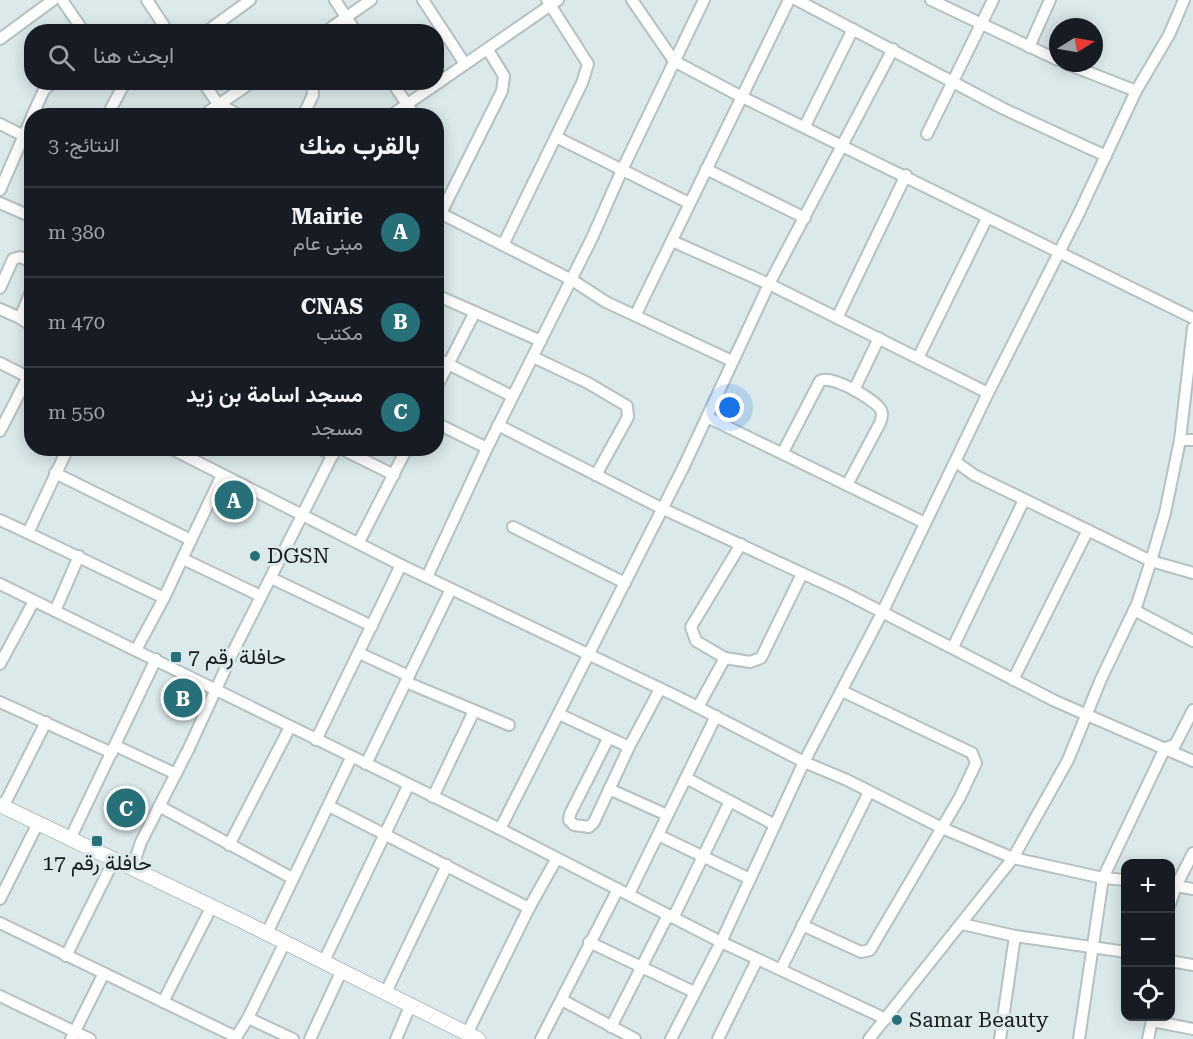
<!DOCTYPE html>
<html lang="ar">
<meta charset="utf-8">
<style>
body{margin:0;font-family:"Roboto Serif",Vazirmatn,serif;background:#20242c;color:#f1f3f6;direction:rtl}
.controls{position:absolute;right:18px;bottom:18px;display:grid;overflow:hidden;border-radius:12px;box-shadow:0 3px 15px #0003}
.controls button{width:54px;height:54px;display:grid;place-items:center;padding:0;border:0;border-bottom:2px solid #363941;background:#171b24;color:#f1f3f6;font:30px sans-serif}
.compass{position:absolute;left:1049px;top:18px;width:54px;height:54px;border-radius:50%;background:#171b24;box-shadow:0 3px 15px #0003;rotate:79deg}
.you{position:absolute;left:730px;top:408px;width:21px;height:21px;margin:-15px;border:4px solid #fff;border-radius:50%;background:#1a73e8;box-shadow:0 0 0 9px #1a73e833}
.badge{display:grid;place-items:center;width:39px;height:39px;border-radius:50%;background:#27707a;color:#fff;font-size:20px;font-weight:700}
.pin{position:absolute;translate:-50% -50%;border:3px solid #fff;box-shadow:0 2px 6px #0006}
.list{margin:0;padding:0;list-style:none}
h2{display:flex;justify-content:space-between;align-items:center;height:78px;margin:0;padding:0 24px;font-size:26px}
h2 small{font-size:20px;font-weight:400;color:#9ea1a6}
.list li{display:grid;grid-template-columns:39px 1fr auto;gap:18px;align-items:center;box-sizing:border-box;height:90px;padding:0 24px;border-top:2px solid #363941}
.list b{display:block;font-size:22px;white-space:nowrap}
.list p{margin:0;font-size:20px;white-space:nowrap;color:#9ea1a6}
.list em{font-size:20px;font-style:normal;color:#9ea1a6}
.icon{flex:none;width:33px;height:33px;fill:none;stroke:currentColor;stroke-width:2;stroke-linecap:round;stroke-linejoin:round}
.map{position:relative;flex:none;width:1193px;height:1039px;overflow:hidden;direction:ltr}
.search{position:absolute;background:#171b24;box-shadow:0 3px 15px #0003;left:24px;top:24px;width:420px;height:66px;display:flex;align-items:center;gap:15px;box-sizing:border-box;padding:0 21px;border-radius:24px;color:#9ea1a6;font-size:22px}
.panel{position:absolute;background:#171b24;box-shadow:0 3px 15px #0003;left:24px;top:108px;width:420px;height:348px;border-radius:24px;direction:rtl}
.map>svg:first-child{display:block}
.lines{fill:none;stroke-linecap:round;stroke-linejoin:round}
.minor-casing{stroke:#b4c1c3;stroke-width:14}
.tertiary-casing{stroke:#b4c1c3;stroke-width:16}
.minor{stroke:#fff;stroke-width:10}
.tertiary{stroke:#fff;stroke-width:14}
.poi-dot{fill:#27707a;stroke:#dbe9eb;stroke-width:2}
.labels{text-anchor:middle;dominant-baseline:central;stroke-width:6;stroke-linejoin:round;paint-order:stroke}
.poi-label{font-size:21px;fill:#171b1c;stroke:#dbe9eb;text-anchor:start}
</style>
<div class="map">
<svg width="1193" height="1039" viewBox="0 0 1193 1039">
<rect width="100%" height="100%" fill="#dbe9eb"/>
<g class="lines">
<g class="minor-casing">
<g id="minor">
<path d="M62,0L84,32"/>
<path d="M147,0L168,32"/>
<path d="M335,0L356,32"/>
<path d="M423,0L465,64"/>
<path d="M632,0L674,61L740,96L1193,318"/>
<path d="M797,0L1004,109L1106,156"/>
<path d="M931,0L1058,60"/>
<path d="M206,32L250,0"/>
<path d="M325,32L371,0"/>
<path d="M0,39L53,0"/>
<path d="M1029,47L1050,0"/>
<path d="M1065,63L1136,91"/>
<path d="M203,82L218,104L241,116"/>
<path d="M392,82L415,116"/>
<path d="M32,116L44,90L53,82"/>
<path d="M107,116L123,86L129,82"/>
<path d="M202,116L252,82"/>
<path d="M303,116L313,95L312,82"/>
<path d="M390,116L558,0"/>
<path d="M0,124L32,140"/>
<path d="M805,126L853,29"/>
<path d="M927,134L993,0"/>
<path d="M556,137L689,203"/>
<path d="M706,169L805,218"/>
<path d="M0,190L32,117"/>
<path d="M0,203L32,217"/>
<path d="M436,211L572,280L606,302L732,361"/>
<path d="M441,213L502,91L504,76L488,50"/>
<path d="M672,241L769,284L988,393"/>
<path d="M503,245L582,83L588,64L547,0"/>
<path d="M0,288L13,259L20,257L32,262"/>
<path d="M32,289L20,318L32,326"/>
<path d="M436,295L541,341"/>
<path d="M0,309L20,318"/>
<path d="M636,314L789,0"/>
<path d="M837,318L906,175"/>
<path d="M533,357L588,383L627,406L628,417L596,475"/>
<path d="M436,358L512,396"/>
<path d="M918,358L987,218"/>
<path d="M0,363L32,379"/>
<path d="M436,388L475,312"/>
<path d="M854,390L879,338"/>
<path d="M707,417L925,523"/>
<path d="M436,423L487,448"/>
<path d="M498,425L661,508L845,593L1055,701L1193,761"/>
<path d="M0,431L32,369"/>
<path d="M1180,440L1193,328"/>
<path d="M1193,440H1180L1165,513L1151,561L1193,573"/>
<path d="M170,448L401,565L678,697L804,762L847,780L942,828L1013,858L869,1039"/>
<path d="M319,448L333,455"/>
<path d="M340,448L394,475"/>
<path d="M783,452L820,381C830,374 875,399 881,410C883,414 882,418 880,423L847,485"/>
<path d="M956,462L974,475L1151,561L1137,604L1101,679L1068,760L1013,858L1103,878L1126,880"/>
<path d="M0,520L28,533L68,448"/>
<path d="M513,527L625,583"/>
<path d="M28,533L164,598L191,540L55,473"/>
<path d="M191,540L222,475"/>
<path d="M359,542L407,448"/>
<path d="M183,559L261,596"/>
<path d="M427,577L487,448L592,238L622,170L704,0"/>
<path d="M271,578L372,626"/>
<path d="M0,584L500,829L721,942L886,1019"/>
<path d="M1134,610L1193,641"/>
<path d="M55,611L79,556"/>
<path d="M953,647L1024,500"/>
<path d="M136,650L164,598"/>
<path d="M359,653L409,676"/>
<path d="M725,658L696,641L691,627L741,544"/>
<path d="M0,664L34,601"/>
<path d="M1013,680L1088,530"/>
<path d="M406,682L509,725"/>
<path d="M0,702L112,753"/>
<path d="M698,707L725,658L750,662L761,658L802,574"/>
<path d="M559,714L629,747"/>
<path d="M608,739L570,814L569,820L574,825L589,827L594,822L629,747L660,689"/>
<path d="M316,740L401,565"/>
<path d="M116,746L176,774"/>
<path d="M366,764L451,589"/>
<path d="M686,778L775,825"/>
<path d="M609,789L667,815"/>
<path d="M433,797L474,711"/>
<path d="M159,806L292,878"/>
<path d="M329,806L529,908"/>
<path d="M3,807L46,722"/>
<path d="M500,829L684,466L769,284L893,49"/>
<path d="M658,835L750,879"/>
<path d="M70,839L156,659"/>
<path d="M229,845L290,727"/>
<path d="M132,869L141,842L189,748L235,648L336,448"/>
<path d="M1170,885L1193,889"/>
<path d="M629,894L716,716"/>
<path d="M0,899L38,823"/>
<path d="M1170,904L1176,886L1193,853"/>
<path d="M673,918L730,801"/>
<path d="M0,923L236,1037"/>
<path d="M962,924L1015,936L1126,952"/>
<path d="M802,925L861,952L870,950L960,797L976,763L972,753L842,691"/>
<path d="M267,933L351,758"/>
<path d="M589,942L694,992"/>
<path d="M66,956L114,860"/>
<path d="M324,961L408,786"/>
<path d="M1170,961L1193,965"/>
<path d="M781,969L869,792"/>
<path d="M386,992L447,865"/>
<path d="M0,996L90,1039"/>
<path d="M562,1000L635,1039"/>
<path d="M163,1002L212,906"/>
<path d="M248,1018L293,1039"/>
<path d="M1152,1021L1193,1029"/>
<path d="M611,1027L668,915"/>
<path d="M467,1034L529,908L557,858"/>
<path d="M71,1039L104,973"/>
<path d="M235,1039L248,1018L285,942"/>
<path d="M310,1039L342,970"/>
<path d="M396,1039L411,1004"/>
<path d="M541,1039L618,889"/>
<path d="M671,1039L721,942L804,762L882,613L988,393L1079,213L1136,91L1169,35L1184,0"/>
<path d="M718,1039L757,960"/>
<path d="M1000,1039L1015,936"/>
<path d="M1079,1039L1103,878L1165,748L1175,745L1193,710"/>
<path d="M1148,1039L1153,1016"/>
</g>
</g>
<g class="tertiary-casing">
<path id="tertiary" d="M0,805L240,920L478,1039"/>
</g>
<use href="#minor" class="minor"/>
<use href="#tertiary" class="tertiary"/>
</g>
<g class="poi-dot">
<circle cx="255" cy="556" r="6"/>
<rect x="170" y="651" width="12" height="12" rx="3"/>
<rect x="91" y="835" width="12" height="12" rx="3"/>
<circle cx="897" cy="1020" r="6"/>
</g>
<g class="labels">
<g class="poi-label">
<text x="267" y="556">DGSN</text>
<text x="188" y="657">حافلة رقم 7</text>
<text x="97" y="863" text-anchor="middle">حافلة رقم 17</text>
<text x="909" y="1020">Samar Beauty</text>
</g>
</g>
</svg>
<div class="controls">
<button>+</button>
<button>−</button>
<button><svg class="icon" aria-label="locate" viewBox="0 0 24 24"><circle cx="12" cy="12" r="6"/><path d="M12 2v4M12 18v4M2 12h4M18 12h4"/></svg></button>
</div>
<svg class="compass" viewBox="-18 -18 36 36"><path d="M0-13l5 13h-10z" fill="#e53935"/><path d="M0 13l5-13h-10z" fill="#9ea1a6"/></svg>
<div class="you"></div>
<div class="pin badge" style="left:234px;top:500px">A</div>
<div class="pin badge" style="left:183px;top:698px">B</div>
<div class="pin badge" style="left:126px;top:808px">C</div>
<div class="search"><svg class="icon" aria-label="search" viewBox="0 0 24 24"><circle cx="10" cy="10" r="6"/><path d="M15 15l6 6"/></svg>ابحث هنا</div>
<section class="panel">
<h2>بالقرب منك<small>النتائج: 3</small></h2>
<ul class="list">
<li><span class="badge">A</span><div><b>Mairie</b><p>مبنى عام</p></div><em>380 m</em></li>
<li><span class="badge">B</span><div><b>CNAS</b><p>مكتب</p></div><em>470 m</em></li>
<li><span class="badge">C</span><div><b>مسجد اسامة بن زيد</b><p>مسجد</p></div><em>550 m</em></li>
</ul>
</section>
</div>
